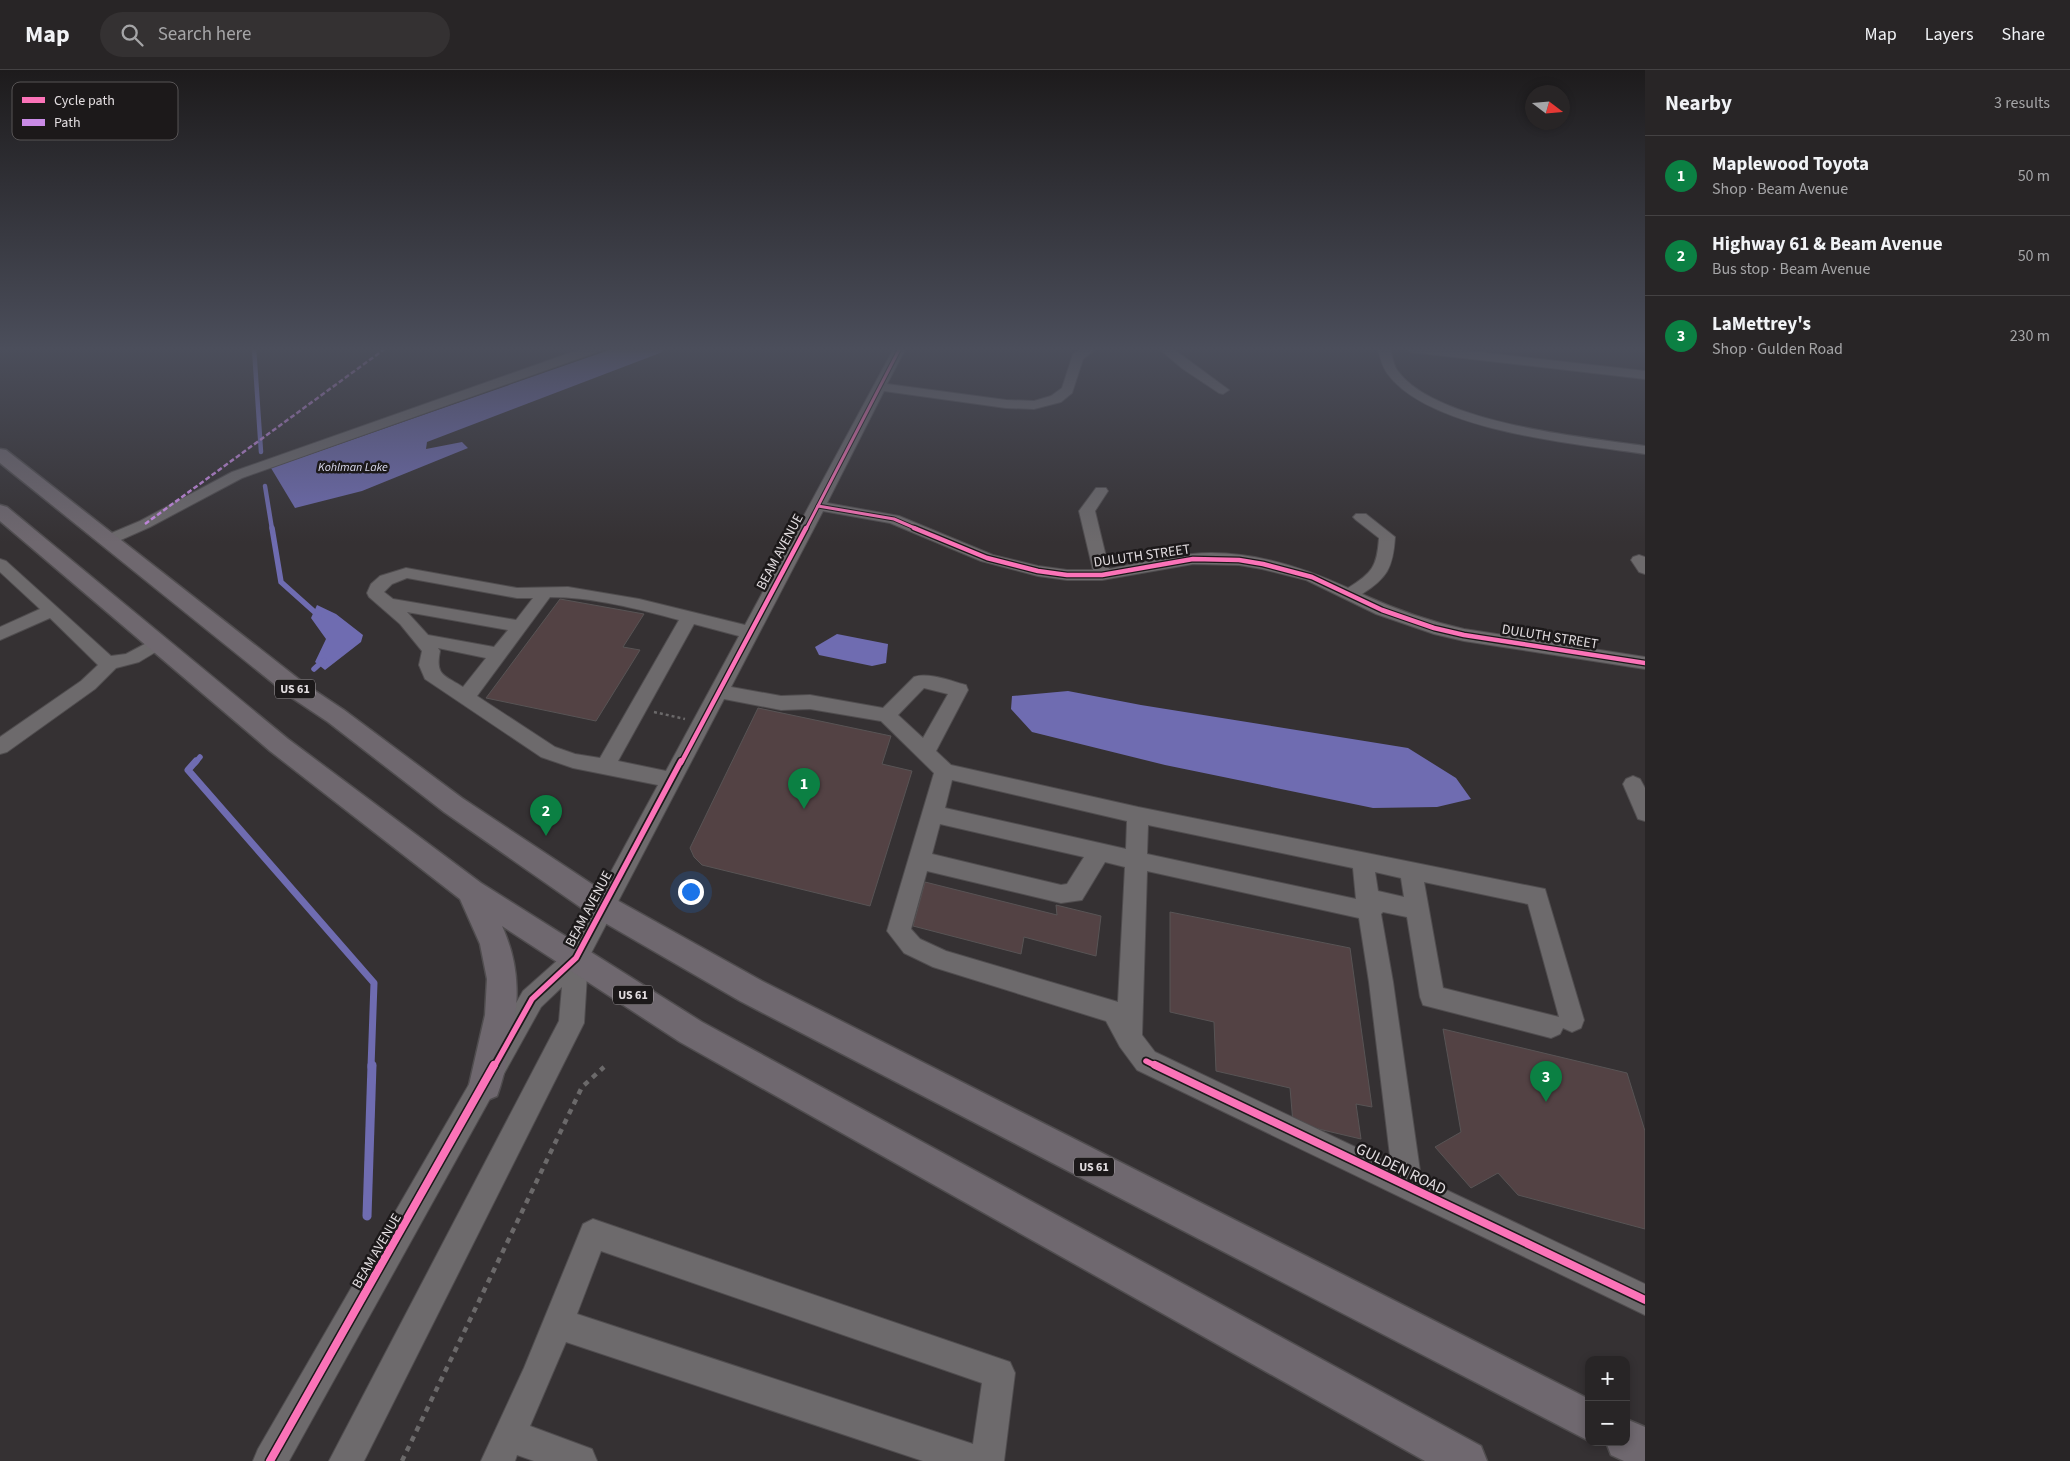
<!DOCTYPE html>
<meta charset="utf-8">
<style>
body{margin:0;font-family:"Source Sans 3",sans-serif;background:#343132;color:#f1f3f6}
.controls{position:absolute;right:15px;bottom:15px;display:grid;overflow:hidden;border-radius:10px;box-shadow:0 2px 8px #0003}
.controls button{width:45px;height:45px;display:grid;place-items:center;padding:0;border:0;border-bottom:1px solid #444243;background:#282526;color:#f1f3f6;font:25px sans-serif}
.compass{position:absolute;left:1525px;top:15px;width:45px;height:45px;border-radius:50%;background:#282526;box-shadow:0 2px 8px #0003;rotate:106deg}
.you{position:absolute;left:690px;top:821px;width:18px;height:18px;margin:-12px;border:4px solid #fff;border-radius:50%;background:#1a73e8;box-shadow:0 0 0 8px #1a73e833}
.badge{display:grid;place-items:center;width:32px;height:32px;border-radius:50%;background:#0b8043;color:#fff;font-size:16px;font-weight:700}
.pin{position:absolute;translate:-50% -41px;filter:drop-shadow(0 1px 2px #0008)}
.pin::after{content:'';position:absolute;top:26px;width:18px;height:15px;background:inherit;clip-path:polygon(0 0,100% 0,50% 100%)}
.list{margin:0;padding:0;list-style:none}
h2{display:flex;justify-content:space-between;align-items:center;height:65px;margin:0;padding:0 20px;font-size:21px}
h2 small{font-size:16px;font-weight:400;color:#a5a5a7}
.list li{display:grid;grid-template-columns:32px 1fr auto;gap:15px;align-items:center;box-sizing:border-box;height:80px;padding:0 20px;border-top:1px solid #444243}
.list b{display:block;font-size:19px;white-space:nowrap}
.list p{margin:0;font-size:16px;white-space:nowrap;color:#a5a5a7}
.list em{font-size:16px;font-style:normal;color:#a5a5a7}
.icon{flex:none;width:28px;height:28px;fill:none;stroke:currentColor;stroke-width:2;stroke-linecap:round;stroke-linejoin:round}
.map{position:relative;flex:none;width:1645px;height:1391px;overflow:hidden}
header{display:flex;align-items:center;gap:30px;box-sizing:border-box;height:70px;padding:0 25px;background:#282526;border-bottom:1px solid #444243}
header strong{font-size:24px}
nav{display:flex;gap:28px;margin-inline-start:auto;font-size:18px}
.search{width:350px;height:45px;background:#343132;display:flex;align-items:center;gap:12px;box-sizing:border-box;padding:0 18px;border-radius:28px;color:#a5a5a7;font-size:19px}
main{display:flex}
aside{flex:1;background:#282526}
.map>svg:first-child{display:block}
.water{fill:#6f6cb1}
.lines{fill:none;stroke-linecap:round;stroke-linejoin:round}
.stream-far3{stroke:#6f6cb1;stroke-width:4.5}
.stream-far2{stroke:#6f6cb1;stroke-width:5.5}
.stream-far1{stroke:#6f6cb1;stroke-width:7}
.stream{stroke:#6f6cb1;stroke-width:9}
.building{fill:#534244;stroke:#585455}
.minor-casing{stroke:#504d4f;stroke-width:2}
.major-casing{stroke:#504d4f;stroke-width:3}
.path-far1{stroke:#6b696a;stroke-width:2.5;stroke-dasharray:3 3;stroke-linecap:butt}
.path{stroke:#6b696a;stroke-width:4.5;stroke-dasharray:5.5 5.5;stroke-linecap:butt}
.minor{fill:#6d6a6c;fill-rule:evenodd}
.major{fill:#6f686f;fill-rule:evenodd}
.quiet{stroke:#ca8be6;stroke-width:2.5;stroke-dasharray:5 2.5;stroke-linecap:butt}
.cycleway-far3-casing{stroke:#1c191a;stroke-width:5}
.cycleway-far2-casing{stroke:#1c191a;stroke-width:7}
.cycleway-far1-casing{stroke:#1c191a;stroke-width:9}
.cycleway-casing{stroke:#1c191a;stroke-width:11}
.cycleway-far3{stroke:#fb73b8;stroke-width:3}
.cycleway-far2{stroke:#fb73b8;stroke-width:4.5}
.cycleway-far1{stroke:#fb73b8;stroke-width:5.5}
.cycleway{stroke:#fb73b8;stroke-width:8}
.labels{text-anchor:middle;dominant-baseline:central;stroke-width:5;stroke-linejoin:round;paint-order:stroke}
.far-water-label{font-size:12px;font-style:italic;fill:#dcdcf1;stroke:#1c191a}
.shield{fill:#1c191a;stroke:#a7a2a5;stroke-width:1}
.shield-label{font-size:12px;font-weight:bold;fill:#e2dde0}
.street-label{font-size:14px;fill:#e2dde0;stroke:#1c191a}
.near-street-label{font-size:16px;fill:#e2dde0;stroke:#1c191a}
.key{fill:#1c191a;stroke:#575455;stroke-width:1}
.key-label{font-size:14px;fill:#e2dde0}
</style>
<header>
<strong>Map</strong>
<div class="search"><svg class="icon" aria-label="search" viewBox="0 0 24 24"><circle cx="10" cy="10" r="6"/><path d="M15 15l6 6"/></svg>Search here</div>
<nav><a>Map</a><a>Layers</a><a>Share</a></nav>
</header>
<main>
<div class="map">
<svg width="1645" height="1391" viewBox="0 0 1645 1391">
<rect width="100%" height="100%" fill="#353133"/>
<g class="water">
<path d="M615,278H665L660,283L427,372L426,379L462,372L468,378L362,421L295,438L271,398Z"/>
<path d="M317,535L336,544L363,565L361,572L325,600L315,592L326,569L311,548Z"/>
<path d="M837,564L888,574L886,593L872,596L819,585L815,577Z"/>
<path d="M1068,621L1141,635L1408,678L1456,708L1471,729L1437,737L1373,738L1165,695L1032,662L1011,639L1012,626Z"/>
</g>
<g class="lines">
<g class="stream-far3">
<path d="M254,278L261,382"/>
<path d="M265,416L272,459"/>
</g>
<g class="stream-far2">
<path d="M272,458L281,512L319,546"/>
<path d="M314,599L324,590"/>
<path d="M195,693L200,687"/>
</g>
<path class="stream-far1" d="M196,691L188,700L374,913L371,997"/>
<path class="stream" d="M367,1146L372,995"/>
</g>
<g class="building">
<path d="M560,529L644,544L623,577L640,580L596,651L486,628Z"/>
<path d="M758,638L891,666L882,694L912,701L870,836L702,795L694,787L690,778Z"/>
<path d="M925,812L1057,845L1056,835L1101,846L1096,886L1024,867L1021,884L913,856Z"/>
<path d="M1170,842L1350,878L1372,1037L1356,1034L1361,1069L1293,1053L1290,1018L1216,1001L1214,952L1170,942Z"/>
<path d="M1443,959L1627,1003L1645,1061V1159L1518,1125L1498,1103L1471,1118L1435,1077L1461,1062Z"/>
</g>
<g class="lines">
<g class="minor-casing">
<g id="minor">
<path d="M584,278H602L600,281L242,408L150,457L114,473H102L100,470L102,467L140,451L232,402Z"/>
<path d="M894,278H906L887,314L1006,330L1034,331L1051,326L1062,318L1073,284L1083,278H1097L1083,289L1072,323L1061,332L1034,339L1006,338L884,321L827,433L899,446L993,485L1038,496L1067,500H1093L1079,441L1096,418H1106L1108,421L1095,441L1109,499C1136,494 1164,487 1192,484C1245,479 1301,496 1348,518C1372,503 1377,497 1379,468L1356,450L1353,447L1356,444H1366L1395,467C1393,498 1387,508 1362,524C1395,539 1428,551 1464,559L1645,587V599L1464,571L1434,564L1376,544L1306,510L1262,499L1239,495L1193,494L1102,510H1067L1038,506L981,491L890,453L823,441L731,617L781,626L810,625L883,638L914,607C928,602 951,611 966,615L968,620L936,681L951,695L1138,737L1545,819L1584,950L1581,958L1572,962L1563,958L1560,964L1551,968L1423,935L1420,927L1407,847L1383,842L1381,844L1393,912L1421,1108L1645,1214V1245L1137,1000L1120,977L1106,951L933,897L904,883L887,861L934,703L881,651L810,639L781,640L724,629L588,889L584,953L580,961L364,1391H329L559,951L562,917L541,937L289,1391H253L258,1379L523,921L568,881L658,715L573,698L541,687L425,609L419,595L422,581L400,554L369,527L367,523L371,514L380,506L406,498L517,518L568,517L639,529L745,555ZM407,508L517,528H533L516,550L393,529L384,522L392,514ZM550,527C593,527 638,539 679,550L600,688L575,684L555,677L477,626ZM407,542L508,560L494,577L428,565ZM694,554L739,566L666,701L618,691ZM438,578L486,588L463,617C444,605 435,606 440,581ZM924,618L948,624L923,668L898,645ZM952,710L1127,751L1126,779L945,738ZM940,754L1084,787L1067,814L1061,815L932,784ZM1148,755L1353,798L1356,829L1147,784ZM1105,792L1125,797L1118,932L946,881L920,869L911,859L927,801L1061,833L1082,830ZM1147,801L1359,848L1369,912L1391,1094L1155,982L1142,965ZM1375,802L1401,808L1404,827L1378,821ZM1424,812L1528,834L1559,947L1443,918Z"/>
<path d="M1158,278H1172L1229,320L1223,324L1219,323L1183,299Z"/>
<path d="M1378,278H1390C1392,285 1393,294 1397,300C1434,353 1583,367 1645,376V384C1578,374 1428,361 1387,303C1382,296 1380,287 1378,278Z"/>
<path d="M1404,278H1443L1645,301V309L1410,282Z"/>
<path d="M1639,485L1645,487V504L1639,502L1631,490L1633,487Z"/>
<path d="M0,489L6,491L111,586L126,584L158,567L164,569L167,573L164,577L139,592L116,598L95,619L7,682L0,684V667L81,611L98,595L50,548L0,570V557L40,539L0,502Z"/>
<path d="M1633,706L1640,709L1645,718V751L1638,749L1623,714L1626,709Z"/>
<path d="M593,1149L1010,1292L1015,1303L1004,1391H923L566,1272L530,1356L592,1379L597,1391H534L517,1385L515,1391H481L524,1298L583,1154ZM601,1181L982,1313L973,1374L577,1244Z"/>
</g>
</g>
<g class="major-casing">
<g id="major">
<path d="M0,379L6,380L305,614L344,640L462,728L613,828L762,911L1589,1329V1371L740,931L593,846L444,742L328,652L289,626L0,393Z"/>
<path d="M0,435L7,437L288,669L481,813L702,952L1481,1376L1487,1391H1425L680,972L502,856C522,900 519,939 508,985C505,999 502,1013 497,1026L485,1031L473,1026L469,1015L485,945L487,909L480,874L460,829L270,681L0,451Z"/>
<path d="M1626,1349L1645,1357V1391H1624L1611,1385L1606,1372H1626Z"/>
</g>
</g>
<path class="path-far1" d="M654,642L685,649"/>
<path class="path" d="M402,1391L582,1017L604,997"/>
<use href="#minor" class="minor"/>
<use href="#major" class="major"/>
<path class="quiet" d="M145,454L386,278"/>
<g class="cycleway-far3-casing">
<g id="cycleway-far3">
<path d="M818,436L894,449L917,459"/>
<path d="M806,459L900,278"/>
</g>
</g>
<g class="cycleway-far2-casing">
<g id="cycleway-far2">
<path d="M914,458L987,488L1038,501L1067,505H1102L1193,489L1239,490L1263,494L1312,507L1382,540L1434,558L1464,565L1645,593"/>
<path d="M681,693L806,458"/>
</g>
</g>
<g class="cycleway-far1-casing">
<g id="cycleway-far1">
<path d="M1146,991L1158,997"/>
<path d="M494,997L532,929L576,888L681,691"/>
</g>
</g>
<g class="cycleway-casing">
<g id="cycleway">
<path d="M1155,995L1645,1230"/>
<path d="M270,1391L494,995"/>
</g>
</g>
<use href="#cycleway-far3" class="cycleway-far3"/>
<use href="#cycleway-far2" class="cycleway-far2"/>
<use href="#cycleway-far1" class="cycleway-far1"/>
<use href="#cycleway" class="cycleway"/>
</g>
<linearGradient id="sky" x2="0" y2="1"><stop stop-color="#1d1b1c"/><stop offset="0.59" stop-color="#4b4e5b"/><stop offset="1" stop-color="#4b4e5b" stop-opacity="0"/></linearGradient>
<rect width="1645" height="473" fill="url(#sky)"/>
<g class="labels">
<g class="far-water-label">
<text x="353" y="397">Kohlman Lake</text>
</g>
<g class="shield">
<rect x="275" y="609.5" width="40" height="19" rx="4"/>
<rect x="613" y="915.5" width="40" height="19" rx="4"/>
<rect x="1074" y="1087.5" width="40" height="19" rx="4"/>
</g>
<g class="shield-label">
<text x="295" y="619">US 61</text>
<text x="633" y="925">US 61</text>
<text x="1094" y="1097">US 61</text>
</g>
<g class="street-label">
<text transform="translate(780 482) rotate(-62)">BEAM AVENUE</text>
<text transform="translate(1142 486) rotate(-8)">DULUTH STREET</text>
<text transform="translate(1550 567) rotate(9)">DULUTH STREET</text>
<text transform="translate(589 839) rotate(-62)">BEAM AVENUE</text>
<text transform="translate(377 1181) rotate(-60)">BEAM AVENUE</text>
</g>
<g class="near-street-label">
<text transform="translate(1401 1099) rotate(26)">GULDEN ROAD</text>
</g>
</g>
<rect x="12" y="12" width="166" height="58" rx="8" class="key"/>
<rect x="22" y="27" width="23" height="6" fill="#fb73b8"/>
<rect x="22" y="49" width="23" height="7" fill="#ca8be6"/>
<g class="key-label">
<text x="54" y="35">Cycle path</text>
<text x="54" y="57">Path</text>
</g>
</svg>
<div class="controls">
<button>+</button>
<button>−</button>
</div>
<svg class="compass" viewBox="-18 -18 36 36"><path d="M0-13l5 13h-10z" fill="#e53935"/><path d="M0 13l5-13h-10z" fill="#a5a5a7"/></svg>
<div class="you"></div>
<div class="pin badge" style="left:804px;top:739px">1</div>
<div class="pin badge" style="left:546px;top:766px">2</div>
<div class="pin badge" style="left:1546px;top:1032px">3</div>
</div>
<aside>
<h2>Nearby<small>3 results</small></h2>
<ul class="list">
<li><span class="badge">1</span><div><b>Maplewood Toyota</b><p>Shop · Beam Avenue</p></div><em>50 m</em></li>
<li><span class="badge">2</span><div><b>Highway 61 &amp; Beam Avenue</b><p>Bus stop · Beam Avenue</p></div><em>50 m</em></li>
<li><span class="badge">3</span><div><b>LaMettrey's</b><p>Shop · Gulden Road</p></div><em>230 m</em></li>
</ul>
</aside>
</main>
